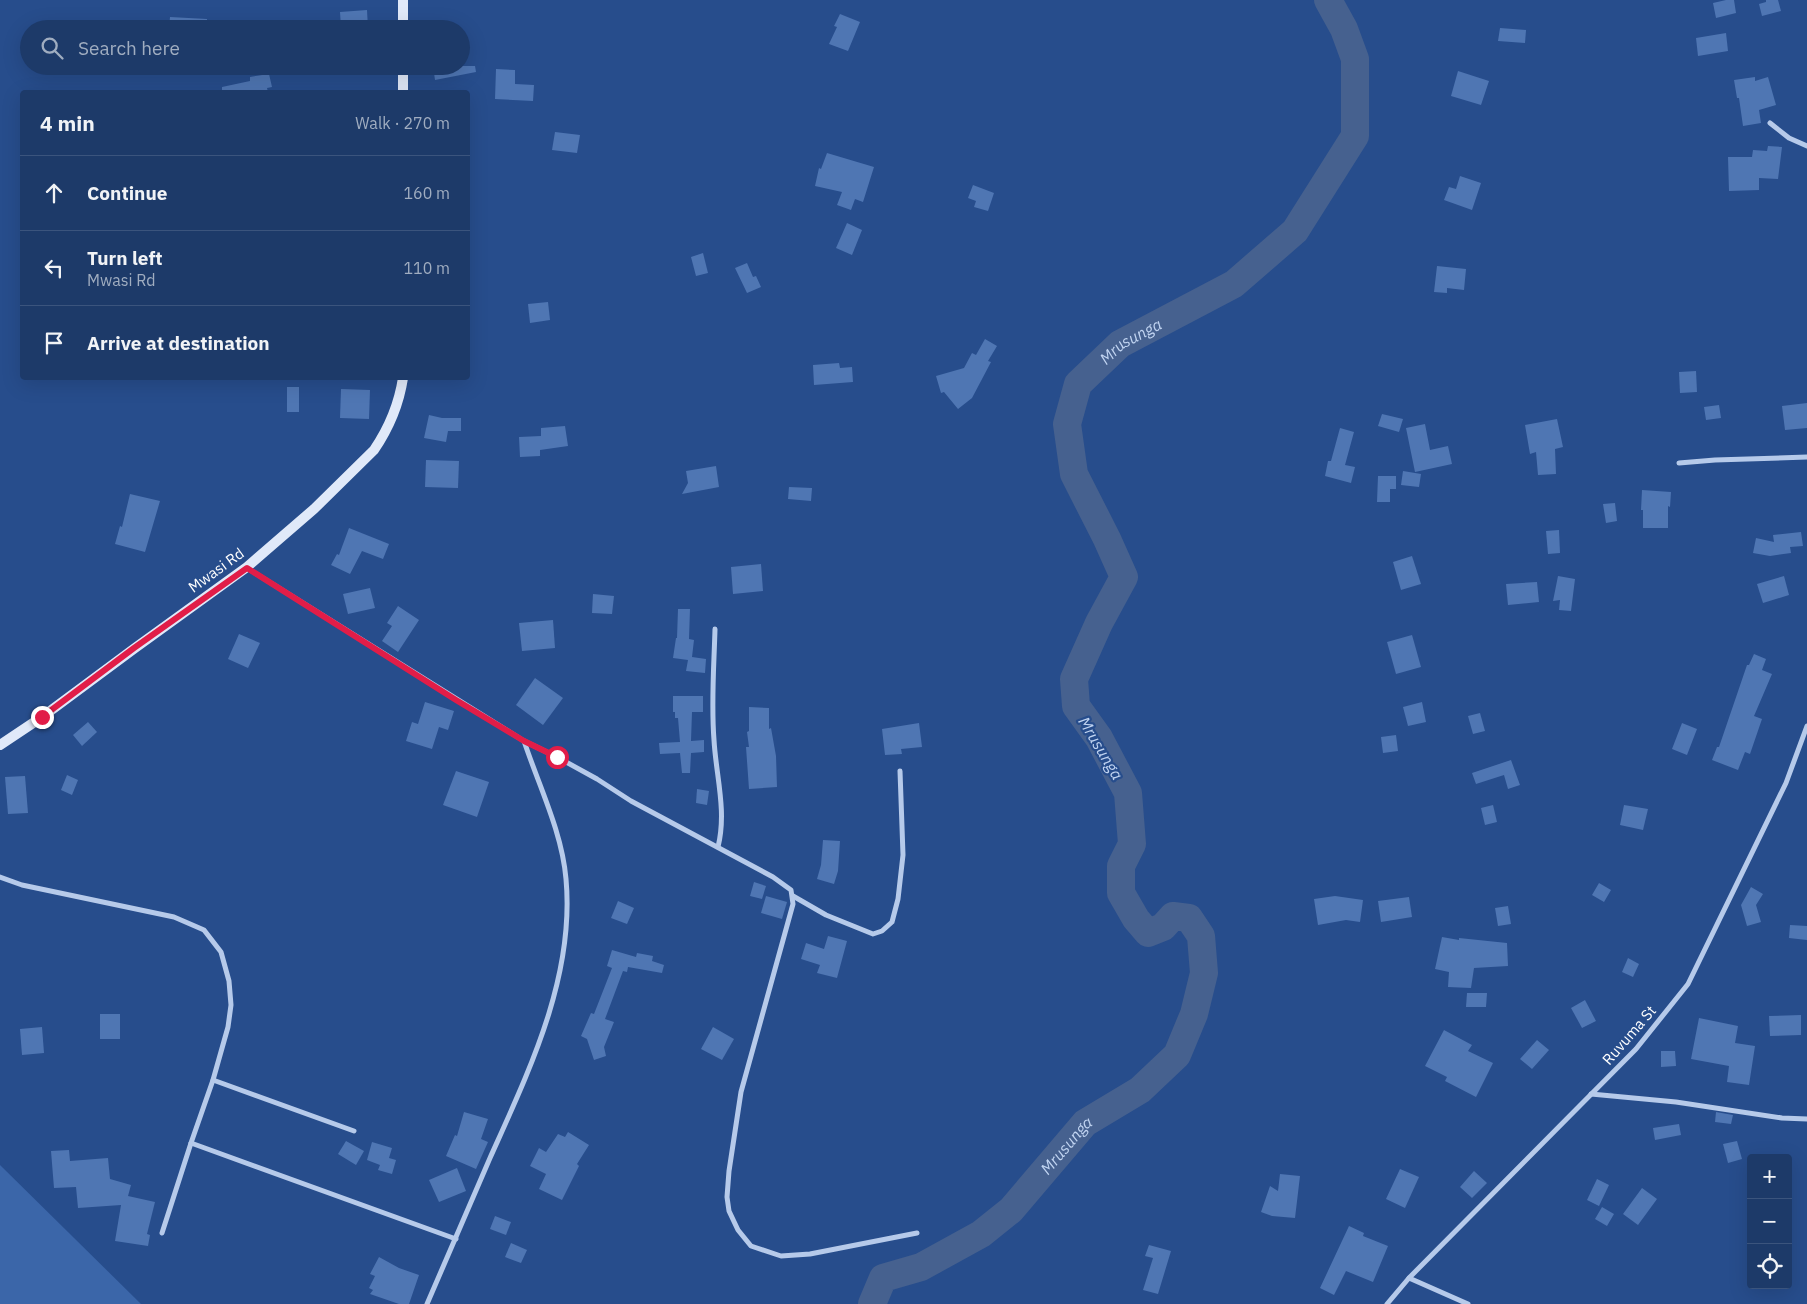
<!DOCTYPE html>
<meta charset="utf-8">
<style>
body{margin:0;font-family:"IBM Plex Sans",sans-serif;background:#2a4571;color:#f1f3f6}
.controls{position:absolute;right:15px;bottom:15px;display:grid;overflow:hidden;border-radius:5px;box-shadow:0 5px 20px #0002}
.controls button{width:45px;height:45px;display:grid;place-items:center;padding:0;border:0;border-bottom:1px solid #3b547d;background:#1d3a69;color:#f1f3f6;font:25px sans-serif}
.stop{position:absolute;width:15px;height:15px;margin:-11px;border:4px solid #e11d48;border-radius:50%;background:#fff}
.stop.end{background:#e11d48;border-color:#fff;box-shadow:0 1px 5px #0008}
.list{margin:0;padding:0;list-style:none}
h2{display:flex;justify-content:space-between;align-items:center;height:65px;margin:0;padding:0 20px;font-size:21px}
h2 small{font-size:16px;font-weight:400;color:#a0adc0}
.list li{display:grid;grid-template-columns:32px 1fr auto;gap:15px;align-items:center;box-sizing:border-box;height:75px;padding:0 20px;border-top:1px solid #3b547d}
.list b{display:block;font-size:19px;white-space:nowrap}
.list p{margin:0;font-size:16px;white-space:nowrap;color:#a0adc0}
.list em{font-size:16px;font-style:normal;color:#a0adc0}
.icon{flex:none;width:28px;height:28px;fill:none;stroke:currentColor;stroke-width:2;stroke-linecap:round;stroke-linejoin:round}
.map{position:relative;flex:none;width:1807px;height:1304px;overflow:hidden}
.search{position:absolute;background:#1d3a69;box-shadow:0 5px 20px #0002;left:20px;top:20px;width:450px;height:55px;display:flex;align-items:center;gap:12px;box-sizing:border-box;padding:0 18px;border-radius:28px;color:#a0adc0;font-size:19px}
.panel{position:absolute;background:#1d3a69;box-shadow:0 5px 20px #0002;left:20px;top:90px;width:450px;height:290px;border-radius:5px}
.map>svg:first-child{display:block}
.green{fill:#3b66a9}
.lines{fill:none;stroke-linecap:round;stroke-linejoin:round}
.river{stroke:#46618f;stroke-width:28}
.building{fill:#4f76b3}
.street{stroke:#b6caea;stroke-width:5}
.secondary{stroke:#e0e9f9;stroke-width:10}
.route{stroke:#e11d48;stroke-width:6}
.labels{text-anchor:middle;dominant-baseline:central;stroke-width:4.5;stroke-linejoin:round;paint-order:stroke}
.street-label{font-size:15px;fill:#fff;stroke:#274d8c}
.water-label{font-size:16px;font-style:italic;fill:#c1d4f1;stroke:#274d8c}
</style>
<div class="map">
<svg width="1807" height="1304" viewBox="0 0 1807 1304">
<rect width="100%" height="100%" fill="#274d8c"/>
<path class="green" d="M0,1165L141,1304H0Z"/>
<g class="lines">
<path class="river" id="s1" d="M872,1304L883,1278L921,1267L981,1234L1011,1210L1085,1123L1140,1090L1177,1055L1194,1014L1204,973L1201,936L1189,918L1173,916L1163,927L1148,933L1136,919L1121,893V866L1132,844L1128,793L1099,738L1076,706L1074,679L1099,623L1124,577L1107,539L1074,474L1067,424L1078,384L1120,344L1234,284L1295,231L1355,136V59L1344,29L1328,0"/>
</g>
<g class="building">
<path d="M1726,0H1734L1736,13L1716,18L1713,3Z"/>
<path d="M1766,0H1778L1781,11L1762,16L1759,4L1766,2Z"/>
<path d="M367,10L368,29H341L340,12Z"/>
<path d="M840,14L860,22L848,51L829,44L837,27L834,26Z"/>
<path d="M170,17L207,19V29H169Z"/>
<path d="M1500,28L1526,30L1525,43L1498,41Z"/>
<path d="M1726,33L1728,51L1698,56L1696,38Z"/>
<path d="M433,66H475L476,72L435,80Z"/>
<path d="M496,69L515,70V84L534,85L533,101L495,99Z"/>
<path d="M1458,71L1489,81L1481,105L1451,96Z"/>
<path d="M269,74L272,87L267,88L268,92H222V87L250,81V77Z"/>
<path d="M1755,77V81L1768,77L1776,105L1759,110L1761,123L1743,126L1739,98H1737L1734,80Z"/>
<path d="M555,132L580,135L577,153L552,150Z"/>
<path d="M1768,146L1782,147L1778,179L1759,178V190L1729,191L1728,157H1752L1753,150L1767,151Z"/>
<path d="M827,153L874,167L863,202L855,199L851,210L837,205L842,192L815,186L819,168L821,169Z"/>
<path d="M1460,176L1481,183L1472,210L1444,200L1449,187L1456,189Z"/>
<path d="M973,185L994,193L988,211L974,207L976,201L968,198Z"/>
<path d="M847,223L862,230L852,255L836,248Z"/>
<path d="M703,253L708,273L696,276L691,257Z"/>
<path d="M747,263L753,277L756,276L761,287L747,293L735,268Z"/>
<path d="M1437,266L1466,269L1464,290L1447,288V293L1434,292Z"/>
<path d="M548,302L550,320L530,323L528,304Z"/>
<path d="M985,339L997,346L988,361L991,362L972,398L958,409L944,392L941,393L936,376L964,368L972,353L976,355Z"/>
<path d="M839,363L840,368L852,367L853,382L814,385L813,365Z"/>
<path d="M1696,371L1697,392L1680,393L1679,372Z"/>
<rect x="287" y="387" width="12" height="25"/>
<path d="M341,389L370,390L369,419L340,418Z"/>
<path d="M1807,403V428L1785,430L1782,406Z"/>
<path d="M1719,405L1721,418L1706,420L1704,407Z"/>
<path d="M1382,414L1403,419L1399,432L1378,426Z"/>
<path d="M429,415L442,418H461V431H448L446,442L424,438Z"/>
<path d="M1557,419L1563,447L1555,449L1556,474L1538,475L1536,452L1530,454L1525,425Z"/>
<path d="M1425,424L1430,450L1448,446L1452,464L1415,472L1406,428Z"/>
<path d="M565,426L568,446L540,450V456L520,457L519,437L541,436V428Z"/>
<path d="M1340,428L1354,432L1345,465L1355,467L1351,483L1325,476L1328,461H1331Z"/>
<path d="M426,460L459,461L458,488L425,487Z"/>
<path d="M716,466L719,487L682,494L688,483L686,471Z"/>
<path d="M1403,471L1421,474L1419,487L1401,485Z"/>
<path d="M1378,476H1396V489H1390V502H1377Z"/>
<path d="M789,487L812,488L811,501L788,499Z"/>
<path d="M1642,490L1671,492L1670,507L1668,506V528H1643V510H1641Z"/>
<path d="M130,494L160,501L145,552L115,544L120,526L122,527Z"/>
<path d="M1615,503L1617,521L1606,523L1603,504Z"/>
<path d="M349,528L389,544L383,559L362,551L350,574L331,565L337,554L339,555Z"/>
<path d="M1559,530L1560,553L1548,554L1546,531Z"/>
<path d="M1801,532L1803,546L1790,547L1791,553L1770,556L1753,553L1756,538L1774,542L1773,535Z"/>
<path d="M1412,556L1421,584L1401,590L1393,562Z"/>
<path d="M761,564L763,591L733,594L731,567Z"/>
<path d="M1558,576L1575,579L1571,611L1559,610L1560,600L1553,601Z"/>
<path d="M1784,576L1789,595L1763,603L1757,584Z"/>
<path d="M1537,582L1539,602L1508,605L1506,584Z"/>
<path d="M370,588L375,608L348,614L343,594Z"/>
<path d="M593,594L614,596L612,614L592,613Z"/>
<path d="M398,606L419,620L398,652L382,641L392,626L387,623Z"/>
<path d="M678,609H690L689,639L694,640L692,657L706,659L705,673L686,671L688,660L673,658L676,638H677Z"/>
<path d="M553,620L555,648L522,651L519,623Z"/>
<path d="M239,634L260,643L248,668L228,659Z"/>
<path d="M1412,635L1421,667L1396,674L1387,642Z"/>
<path d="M1754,654L1766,659L1762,670L1772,674L1754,716L1762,719L1750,754L1745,752L1738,770L1712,760L1717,747H1719L1747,665H1749Z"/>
<path d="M535,678L563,698L543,725L516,705Z"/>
<path d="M673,696H703V712H692L691,741L704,740V752L691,753L690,773H682L680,753L660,754L659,743L680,742L678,718H675V712H673Z"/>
<path d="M425,702L454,711L448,730L439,727L432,749L406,741L412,722L418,724Z"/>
<path d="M1422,702L1426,722L1408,726L1403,707Z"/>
<path d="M749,707L769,708V729L771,728L776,756L777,787L749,789L746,747H749L747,732L749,731Z"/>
<path d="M1480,713L1485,731L1473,734L1468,716Z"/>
<path d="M88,722L97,732L82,746L73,735Z"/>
<path d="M919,723L922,747L901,749L902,754L885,755L882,729Z"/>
<path d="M1682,723L1697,729L1687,755L1672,749Z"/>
<path d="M1396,735L1398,751L1383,753L1381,737Z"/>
<path d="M1511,760L1520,785L1508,789L1504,775L1476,784L1472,773Z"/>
<path d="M456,771L489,782L477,817L443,805Z"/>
<path d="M67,775L78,780L72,795L61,790Z"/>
<path d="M25,776L28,813L8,814L5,777Z"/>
<path d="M697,789L709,791L707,805L696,803Z"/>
<path d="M1493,805L1497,822L1485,825L1481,808Z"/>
<path d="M1624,805L1648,809L1643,830L1620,825Z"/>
<path d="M823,840L840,841L838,871L834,884L817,879L821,865Z"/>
<path d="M754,882L766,886L762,899L750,896Z"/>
<path d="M1599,883L1611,890L1604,902L1592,895Z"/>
<path d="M1751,887L1763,894L1756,905L1761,922L1747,926L1741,905Z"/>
<path d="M766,896L787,902L782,919L761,913Z"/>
<path d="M1335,896L1363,900L1360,922L1346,920L1318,925L1314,899Z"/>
<path d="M1409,897L1412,917L1381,922L1378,901Z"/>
<path d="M618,901L634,908L627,924L611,918Z"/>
<path d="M1508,906L1511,924L1498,926L1495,908Z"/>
<path d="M1790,925L1807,926V940L1789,938Z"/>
<path d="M828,936L847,941L837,978L817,973L820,965L801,959L806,943L824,949Z"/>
<path d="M1442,937L1459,940V938L1507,943L1508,966L1474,968L1471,988L1448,987L1449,972L1435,969Z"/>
<path d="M612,950L636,957L637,953L653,956L652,961L664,965L662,973L628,967L627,972L623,971L605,1019L614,1022L604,1047L606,1056L594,1060L587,1039L581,1036L591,1013L594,1014L612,968L607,966Z"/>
<path d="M1628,958L1639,964L1633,977L1622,972Z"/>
<path d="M1467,993H1487L1486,1007H1466Z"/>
<path d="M1585,1000L1596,1021L1582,1028L1571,1008Z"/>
<rect x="100" y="1014" width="20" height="25"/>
<path d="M1801,1015V1035L1770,1036L1769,1016Z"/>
<path d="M1699,1018L1738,1026L1735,1043L1755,1046L1749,1085L1727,1082L1729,1066L1691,1059Z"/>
<path d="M42,1027L44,1053L22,1055L20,1029Z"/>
<path d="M713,1027L734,1039L722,1060L701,1049Z"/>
<path d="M1444,1030L1472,1045L1468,1051L1493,1063L1476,1097L1445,1081L1447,1077L1425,1066Z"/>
<path d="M1537,1040L1549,1050L1532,1069L1520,1059Z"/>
<path d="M1661,1051H1675L1676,1066L1661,1067Z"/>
<path d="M464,1112L488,1119L481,1139L488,1142L476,1169L446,1156L455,1135L457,1136Z"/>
<path d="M1716,1112L1733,1115L1731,1124L1715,1122Z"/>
<path d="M1679,1124L1681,1135L1655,1140L1653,1128Z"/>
<path d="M568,1132L589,1145L577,1164L579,1166L562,1200L539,1189L546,1174L530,1166L539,1148L546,1152L558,1134L565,1137Z"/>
<path d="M346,1141L364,1151L356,1165L338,1154Z"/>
<path d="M1737,1141L1742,1159L1728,1163L1723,1144Z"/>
<path d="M372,1142L392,1148L389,1158L396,1160L392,1174L378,1170L380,1165L367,1160Z"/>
<path d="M69,1150L70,1161L108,1158L110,1179L131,1185L128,1196L155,1202L147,1234L150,1235L148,1246L115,1241L121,1205L78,1208L76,1187L54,1188L51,1151Z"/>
<path d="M457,1168L466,1191L439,1202L429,1180Z"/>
<path d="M1400,1169L1419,1177L1405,1208L1386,1199Z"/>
<path d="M1474,1171L1487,1183L1472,1198L1460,1187Z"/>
<path d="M1280,1174L1300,1176L1295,1218L1272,1216L1261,1212L1270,1186L1278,1191Z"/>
<path d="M1597,1179L1609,1185L1599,1206L1587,1200Z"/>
<path d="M1642,1188L1657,1199L1638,1225L1623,1214Z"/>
<path d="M1602,1207L1614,1214L1607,1226L1595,1219Z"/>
<path d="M495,1216L511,1222L506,1235L490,1229Z"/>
<path d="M1349,1226L1364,1233L1363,1236L1388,1246L1373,1282L1346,1271L1334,1295L1320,1288Z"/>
<path d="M511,1243L527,1250L521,1263L505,1257Z"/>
<path d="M1149,1245L1171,1251L1158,1294L1143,1290L1153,1258L1145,1256Z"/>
<path d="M379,1257L399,1268L419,1275L409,1304H399L370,1294L373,1290L369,1288L375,1276L370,1274Z"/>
</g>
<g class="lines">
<g class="street">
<path d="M1770,123L1789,138L1807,146"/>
<path d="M1679,463L1715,460L1807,457"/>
<path d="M247,568L524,741L557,757L597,779L631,801L773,877L791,890L793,904L741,1092L729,1171L727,1197L729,1211L738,1230L751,1246L781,1256L810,1254L917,1233"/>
<path d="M715,629C714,666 711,703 714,740C716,776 727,811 718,847"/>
<path d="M0,877L22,885L174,917L204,930L221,952L229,981L231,1005L228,1027L213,1080L191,1143L162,1233"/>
<path d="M793,896L826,915L873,934L882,931L892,922L898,899L903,855L900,771"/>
<path d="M213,1080L354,1131"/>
<path d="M1591,1094L1676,1102L1782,1118L1807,1119"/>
<path d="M191,1143L456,1239"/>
<path d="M1409,1278L1468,1304"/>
<path d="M427,1304C448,1255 469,1207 490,1158C529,1071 575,977 566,879C562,832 539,786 524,741"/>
<path d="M1387,1304L1409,1278L1636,1049L1688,984L1786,783L1807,726"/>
</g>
<g class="secondary">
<path d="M403,29V0"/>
<path d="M403,92V66"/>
<path d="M0,745L42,717L135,648L247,567L314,509L374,450C389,428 399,404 403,378"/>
</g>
</g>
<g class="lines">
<path class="route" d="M42,717L134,648L247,568L456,700L524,741L557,757"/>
</g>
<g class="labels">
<g class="street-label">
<text transform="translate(216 570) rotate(-36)">Mwasi Rd</text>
<text transform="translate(1629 1035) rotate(-49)">Ruvuma St</text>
</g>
<g class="water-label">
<text stroke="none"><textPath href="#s1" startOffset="1265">Mrusunga</textPath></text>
<text transform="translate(1101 748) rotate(59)">Mrusunga</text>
<text stroke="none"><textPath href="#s1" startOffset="260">Mrusunga</textPath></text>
</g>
</g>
</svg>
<div class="controls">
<button>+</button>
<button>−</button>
<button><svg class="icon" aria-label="locate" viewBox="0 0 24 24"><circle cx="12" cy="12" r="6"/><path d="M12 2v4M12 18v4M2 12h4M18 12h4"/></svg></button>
</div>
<div class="stop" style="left:557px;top:757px"></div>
<div class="stop end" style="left:42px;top:717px"></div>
<div class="search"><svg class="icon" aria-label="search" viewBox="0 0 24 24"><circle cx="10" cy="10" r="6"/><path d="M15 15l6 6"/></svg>Search here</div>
<section class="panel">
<h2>4 min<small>Walk · 270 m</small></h2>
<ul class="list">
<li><svg class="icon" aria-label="ahead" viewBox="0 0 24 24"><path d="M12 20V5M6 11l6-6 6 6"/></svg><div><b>Continue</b></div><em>160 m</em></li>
<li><svg class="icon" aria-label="left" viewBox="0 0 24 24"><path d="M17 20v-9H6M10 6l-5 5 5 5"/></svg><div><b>Turn left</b><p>Mwasi Rd</p></div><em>110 m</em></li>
<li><svg class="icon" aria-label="arrive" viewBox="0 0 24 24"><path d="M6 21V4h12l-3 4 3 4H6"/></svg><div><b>Arrive at destination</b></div></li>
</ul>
</section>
</div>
